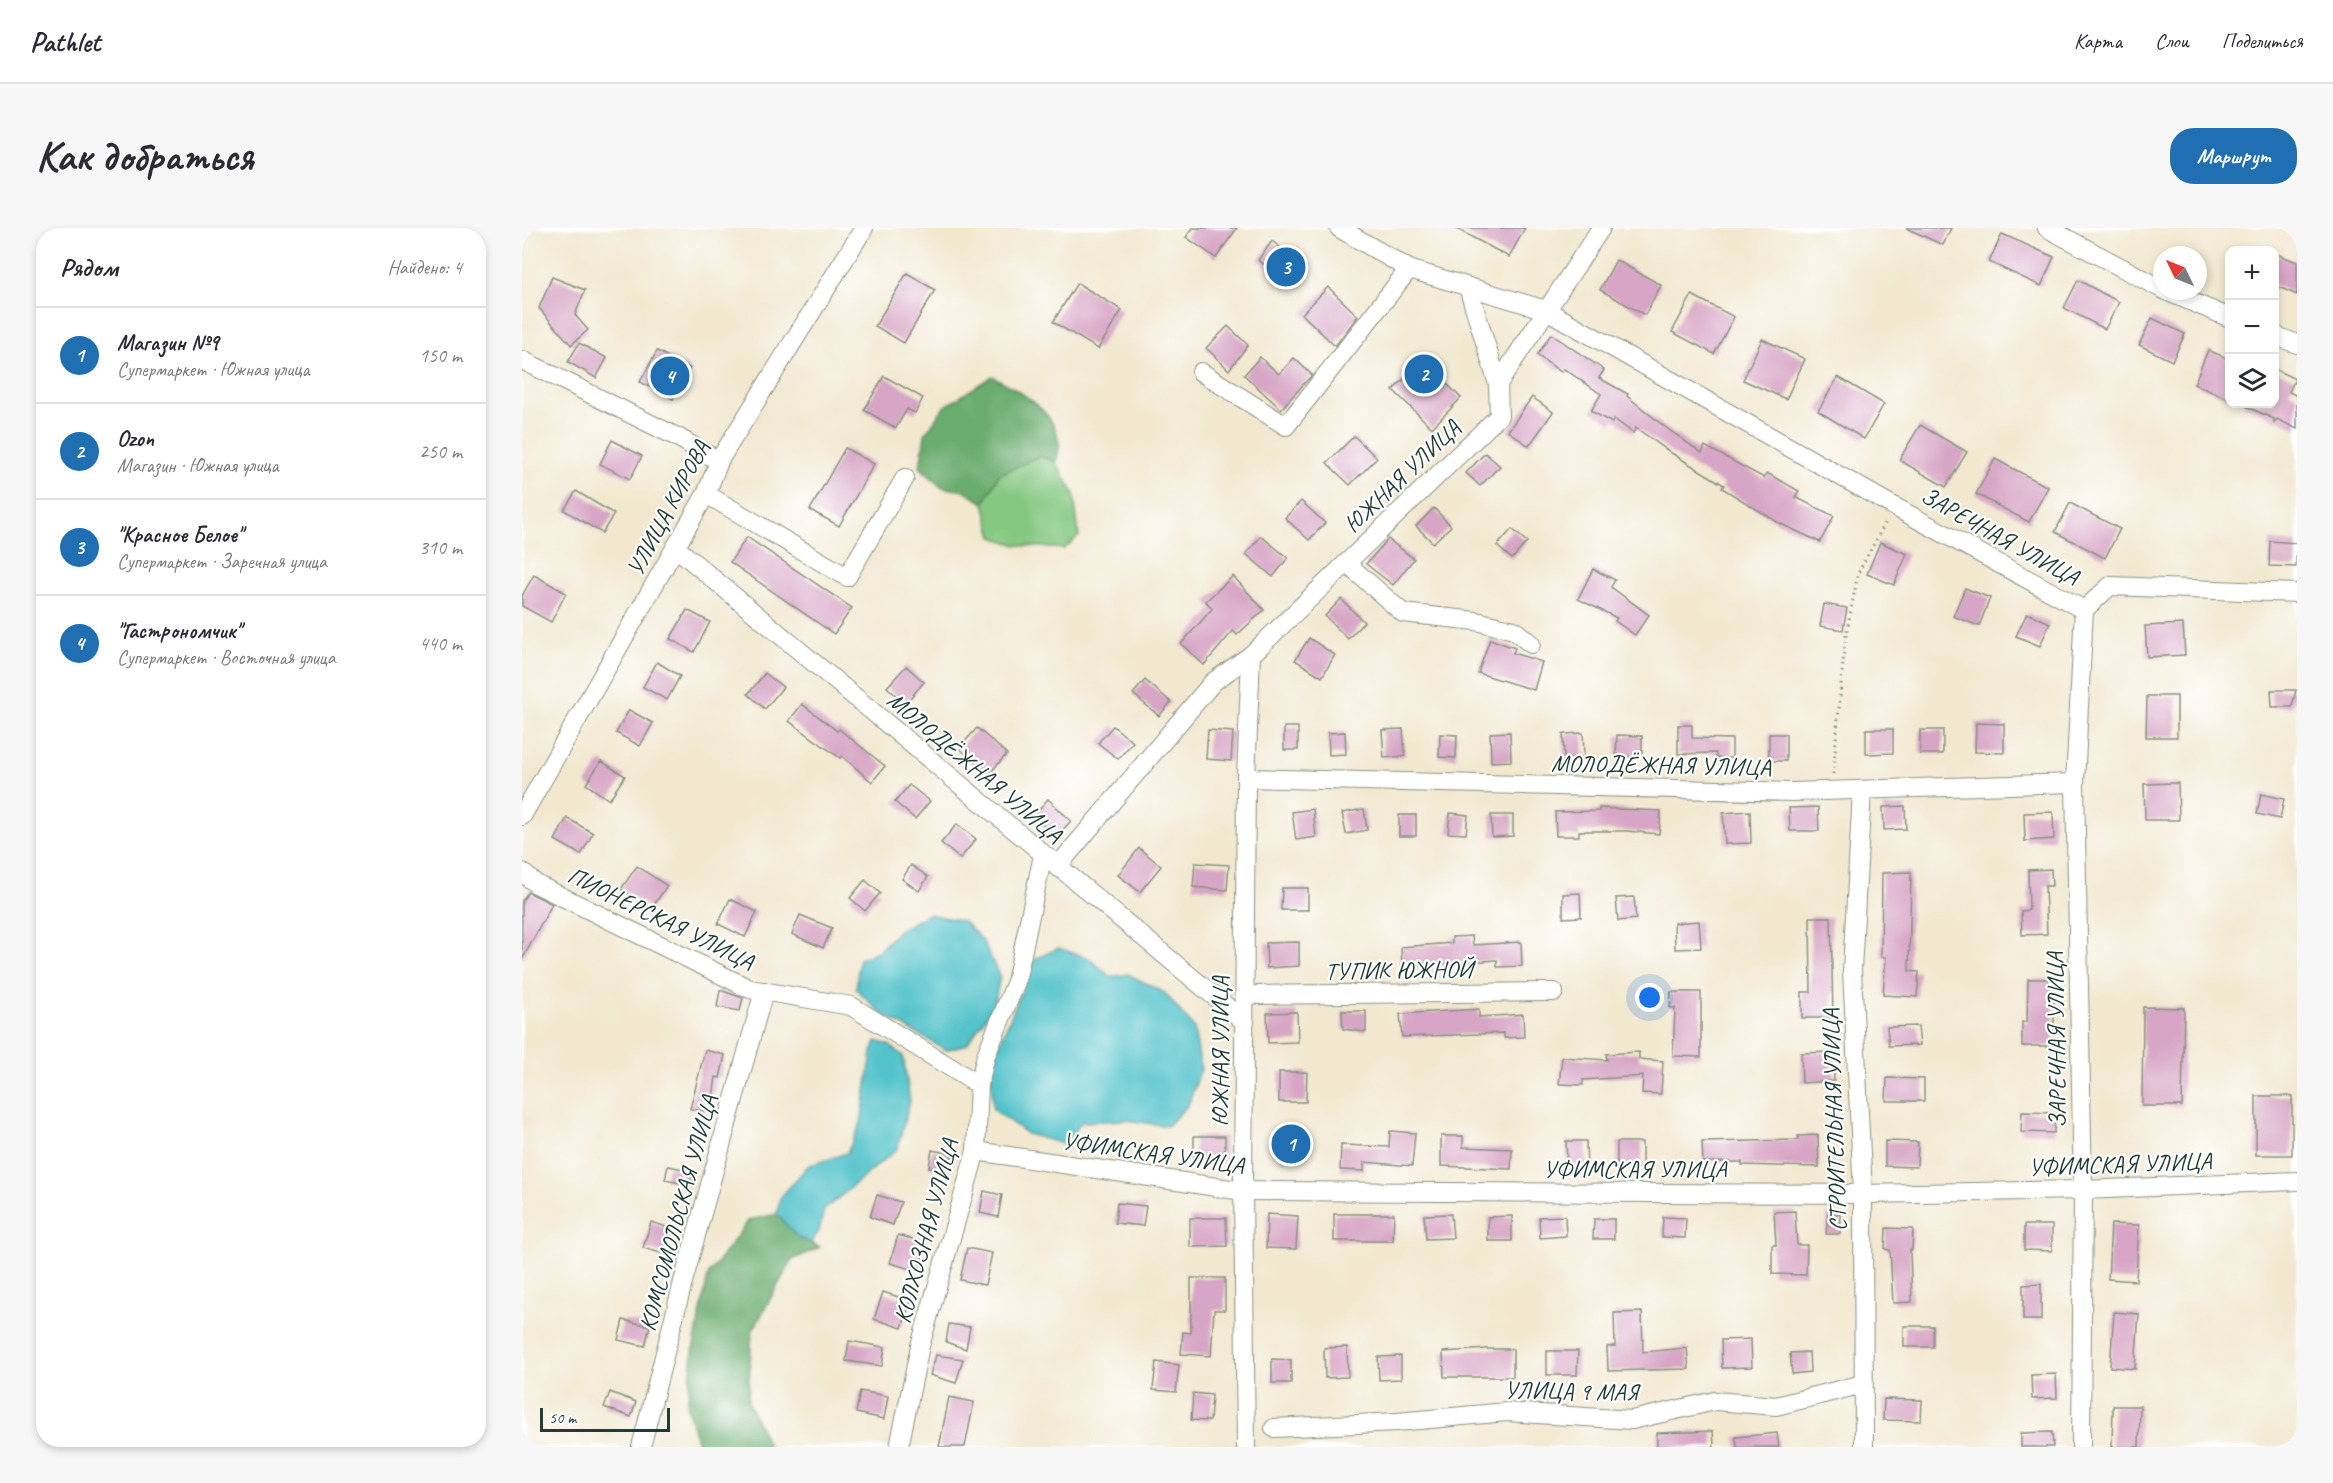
<!DOCTYPE html>
<html lang="ru">
<meta charset="utf-8">
<style>
body{margin:0;font-family:Caveat,sans-serif;background:#f7f7f7;color:#2b2b33}
.controls{position:absolute;right:18px;top:18px;display:grid;overflow:hidden;border-radius:12px;box-shadow:0 3px 9px #0003}
.controls button{width:54px;height:54px;display:grid;place-items:center;padding:0;border:0;border-bottom:2px solid #e1e1e2;background:#fff;color:#2b2b33;font:30px sans-serif}
.compass{position:absolute;left:1631px;top:18px;width:54px;height:54px;border-radius:50%;background:#fff;box-shadow:0 3px 9px #0003;rotate:313deg}
.scale{position:absolute;left:18px;bottom:15px;width:130px;box-sizing:border-box;padding-left:6px;border:3px solid #1f3d34;border-top:0;font-size:16px;line-height:21px;white-space:nowrap;color:#1f3d34;-webkit-text-stroke:4px #fff;paint-order:stroke}
.you{position:absolute;left:1128px;top:770px;width:21px;height:21px;margin:-15px;border:4px solid #fff;border-radius:50%;background:#1a73e8;box-shadow:0 0 0 9px #1a73e833}
.badge{display:grid;place-items:center;width:39px;height:39px;border-radius:50%;background:#1f6fb2;color:#fff;font-size:20px;font-weight:700}
.pin{position:absolute;translate:-50% -50%;border:3px solid #fff;box-shadow:0 2px 6px #0006}
.list{margin:0;padding:0;list-style:none}
h2{display:flex;justify-content:space-between;align-items:center;height:78px;margin:0;padding:0 24px;font-size:26px}
h2 small{font-size:20px;font-weight:400;color:#7c7c81}
.list li{display:grid;grid-template-columns:39px 1fr auto;gap:18px;align-items:center;box-sizing:border-box;height:96px;padding:0 24px;border-top:2px solid #e1e1e2}
.list b{display:block;font-size:22px;white-space:nowrap}
.list p{margin:0;font-size:20px;white-space:nowrap;color:#7c7c81}
.list em{font-size:20px;font-style:normal;color:#7c7c81}
.icon{flex:none;width:33px;height:33px;fill:none;stroke:currentColor;stroke-width:2;stroke-linecap:round;stroke-linejoin:round}
.map{position:relative;flex:none;width:1775px;height:1219px;overflow:hidden;border-radius:24px}
header{display:flex;align-items:center;gap:36px;box-sizing:border-box;height:84px;padding:0 30px;background:#fff;border-bottom:2px solid #e1e1e2}
header strong{font-size:28px}
nav{display:flex;gap:33px;margin-inline-start:auto;font-size:21px}
.intro{display:flex;align-items:center;justify-content:space-between;box-sizing:border-box;height:144px;padding:0 36px}
h1{margin:0;font-size:42px}
.button{padding:15px 27px;border-radius:24px;background:#1f6fb2;color:#fff;font-size:21px;font-weight:700}
main{display:flex;gap:36px;padding:0 36px}
aside{flex:1;background:#fff;border-radius:24px;box-shadow:0 3px 9px #0003}
.map>svg:first-child{display:block}
.green{fill:#84c780;stroke:#52825a;stroke-width:1.5}
.forest{fill:#6bac6e;stroke:#457451;stroke-width:1.5}
.water{fill:#55c3cb;stroke:#3a8080;stroke-width:1.5}
.building{fill:#d7a5c5}
.lines{fill:none;stroke-linecap:round;stroke-linejoin:round}
.minor-casing{stroke:#889282;stroke-width:20}
.path{stroke:#889282;stroke-width:3;stroke-dasharray:1.5 4.5;stroke-linecap:butt}
.minor{stroke:#fff;stroke-width:18}
.labels{text-anchor:middle;dominant-baseline:central;stroke-width:4.5;stroke-linejoin:round;paint-order:stroke}
.street-label{font-size:24px;fill:#1f3d34;stroke:#fff}
</style>
<header>
<strong>Pathlet</strong>
<nav><a>Карта</a><a>Слои</a><a>Поделиться</a></nav>
</header>
<div class="intro"><h1>Как добраться</h1><a class="button">Маршрут</a></div>
<main>
<aside>
<h2>Рядом<small>Найдено: 4</small></h2>
<ul class="list">
<li><span class="badge">1</span><div><b>Магазин №9</b><p>Супермаркет · Южная улица</p></div><em>150 m</em></li>
<li><span class="badge">2</span><div><b>Ozon</b><p>Магазин · Южная улица</p></div><em>250 m</em></li>
<li><span class="badge">3</span><div><b>&quot;Красное Белое&quot;</b><p>Супермаркет · Заречная улица</p></div><em>310 m</em></li>
<li><span class="badge">4</span><div><b>&quot;Гастрономчик&quot;</b><p>Супермаркет · Восточная улица</p></div><em>440 m</em></li>
</ul>
</aside>
<div class="map">
<svg width="1775" height="1219" viewBox="0 0 1775 1219">
<rect width="100%" height="100%" fill="#fff"/>
<filter id="ink" filterUnits="userSpaceOnUse"><feTurbulence type="fractalNoise" baseFrequency=".0167" numOctaves="2"/><feDisplacementMap in="SourceGraphic" scale="12" xChannelSelector="R" yChannelSelector="G"/><feConvolveMatrix kernelMatrix="1 2 1 2 8 2 1 2 1" color-interpolation-filters="sRGB"/></filter>
<filter id="wash" filterUnits="userSpaceOnUse"><feTurbulence type="fractalNoise" baseFrequency=".008" numOctaves="4" result="noise"/><feDisplacementMap in="SourceGraphic" scale="24" xChannelSelector="R" yChannelSelector="G"/><feGaussianBlur stdDeviation="1.35" result="paint"/><feColorMatrix in="noise" values="0 0 0 0 0 0 0 0 0 0 0 0 0 0 0 0 0 1.4 0 .05"/><feComposite in="paint" operator="in"/></filter>
<g filter="url(#wash)">
<rect width="100%" height="100%" fill="#f2e8d0"/>
<path class="green" d="M517,228L534,234L552,266L557,308L542,321L494,317L471,309L462,275L477,247Z"/>
<g class="forest">
<path d="M470,148C496,162 535,183 537,216C538,221 535,229 534,234L517,228L477,247L462,275L442,263L419,259L398,239L403,206L422,179Z"/>
<path d="M255,986L275,1009L298,1019L270,1032L230,1104L226,1174L247,1219H177L165,1180L171,1122L186,1047L227,992Z"/>
</g>
<g class="water">
<path d="M406,686L441,693L460,712L478,749L472,777L445,816L424,822L360,786L334,761L337,731L356,723L377,702Z"/>
<path d="M536,720L567,730L589,749L606,746L643,765L672,800L679,841L666,877L645,898L604,892L560,894L541,916L505,906L471,881L469,847L475,822L513,731Z"/>
<path d="M354,813L367,817L381,828L388,873L375,921L302,982L297,1003L289,1015L275,1009L255,986L258,970L286,938L325,925L339,895L350,824Z"/>
</g>
<g id="blocks">
<g class="building">
<path d="M671,0H715L694,30L664,9Z"/>
<path d="M933,0H1003L987,29Z"/>
<path d="M1384,0H1429L1421,17Z"/>
<path d="M1480,6L1532,29L1519,58L1467,34Z"/>
<path d="M750,13L784,39L770,57L736,32Z"/>
<path d="M1752,25L1775,34V67L1752,57Z"/>
<path d="M1094,32L1139,57L1123,87L1078,62Z"/>
<path d="M385,45L413,62L382,115L353,98Z"/>
<path d="M30,49L63,62L53,87L66,102L49,117L17,80Z"/>
<path d="M1556,52L1597,74L1583,101L1542,80Z"/>
<path d="M555,55L600,82L576,121L531,94Z"/>
<path d="M806,59L836,88L813,118L780,86Z"/>
<path d="M1170,67L1212,89L1192,126L1150,104Z"/>
<path d="M1630,90L1663,106L1650,133L1617,117Z"/>
<path d="M706,98L726,117L707,142L684,120Z"/>
<path d="M1029,106L1082,142L1077,150L1106,166L1105,168L1143,199L1180,225L1183,218L1242,250L1245,245L1277,263L1273,269L1312,288L1298,314L1257,295L1200,260L1202,257L1151,226L1114,200L1111,205L1092,191L1090,195L1069,183L1079,166L1042,141L1039,144L1015,127Z"/>
<path d="M1240,111L1283,131L1264,171L1221,152Z"/>
<path d="M57,115L85,130L74,150L46,134Z"/>
<path d="M1686,122L1707,131V171L1672,156Z"/>
<path d="M135,123L168,140L151,171L118,154Z"/>
<path d="M738,129L757,146L772,130L790,147L759,181L722,147Z"/>
<path d="M901,132L939,170L910,200L871,162Z"/>
<path d="M1752,141L1773,151L1767,164L1775,168V201L1755,191L1752,195V191L1719,176H1752Z"/>
<path d="M362,148L401,170L393,185L385,181L374,200L342,182Z"/>
<path d="M1316,149L1362,176L1342,211L1296,183Z"/>
<path d="M1010,169L1031,184L1007,218L986,203Z"/>
<path d="M1398,197L1445,224L1424,259L1377,232Z"/>
<path d="M832,208L855,230L828,257L805,235Z"/>
<path d="M90,212L120,228L108,251L78,236Z"/>
<path d="M323,220L352,236L317,298L288,282Z"/>
<path d="M963,225L978,238L958,258L944,245Z"/>
<path d="M1473,231L1526,259L1507,294L1454,266Z"/>
<path d="M54,263L92,286L80,305L42,282Z"/>
<path d="M779,273L803,295L787,312L763,290Z"/>
<path d="M1548,275L1598,301L1583,330L1533,304Z"/>
<path d="M912,280L929,298L911,315L894,298Z"/>
<path d="M990,301L1005,314L990,331L975,318Z"/>
<path d="M739,308L766,330L751,349L724,326Z"/>
<path d="M225,309L330,380L312,406L208,334Z"/>
<path d="M866,311L892,331L871,357L844,336Z"/>
<path d="M1748,313L1775,315L1774,339L1747,338Z"/>
<path d="M1358,314L1385,326L1372,357L1345,346Z"/>
<path d="M1071,341L1093,352L1089,359L1127,387L1113,407L1093,393L1095,390L1056,371Z"/>
<path d="M12,347L44,365L29,394L0,378V368Z"/>
<path d="M711,348L742,382L715,407L711,403L682,437L659,416L690,381L684,373Z"/>
<path d="M1443,360L1468,370L1457,398L1431,388Z"/>
<path d="M819,371L842,394L826,411L803,388Z"/>
<path d="M1302,376L1325,380L1321,402L1298,398Z"/>
<path d="M165,382L188,394L172,424L148,411Z"/>
<path d="M1505,385L1528,395L1518,418L1494,408Z"/>
<path d="M1661,396L1663,427L1625,429L1623,398Z"/>
<path d="M787,410L813,427L800,449L773,432Z"/>
<path d="M968,411L993,420L991,425L1020,434L1012,462L956,445Z"/>
<path d="M135,434L158,448L145,472L121,459Z"/>
<path d="M384,438L402,454L383,476L365,459Z"/>
<path d="M243,445L261,459L243,481L226,466Z"/>
<path d="M623,452L649,474L637,488L611,466Z"/>
<path d="M1749,462H1774L1770,479H1750Z"/>
<path d="M1625,468H1655V509H1624Z"/>
<path d="M280,476L315,503L317,501L363,538L350,554L320,528L318,530L267,493Z"/>
<path d="M107,482L131,495L118,518L94,505Z"/>
<path d="M1454,495L1482,496V525L1453,524Z"/>
<path d="M1156,497H1170V510L1210,511V530H1194V525L1156,526Z"/>
<path d="M591,498L611,514L596,531L576,515Z"/>
<rect x="762" y="499" width="14" height="23"/>
<path d="M455,500L485,526L467,546L437,520Z"/>
<path d="M881,501L883,528L862,530L860,502Z"/>
<path d="M1344,501H1371V525L1344,526Z"/>
<path d="M686,502L711,504L709,533L684,531Z"/>
<rect x="1398" y="502" width="23" height="24"/>
<path d="M823,504L824,526L807,527L806,505Z"/>
<path d="M988,504L989,533L969,534L968,505Z"/>
<path d="M1061,505L1062,529L1042,530L1041,506Z"/>
<path d="M918,506L935,507L934,530L917,529Z"/>
<rect x="1247" y="506" width="17" height="27"/>
<path d="M1095,507L1120,508V529L1094,528Z"/>
<path d="M79,533L103,548L87,572L64,556Z"/>
<path d="M1656,555L1657,592H1623L1622,556Z"/>
<path d="M387,557L408,573L393,591L373,574Z"/>
<path d="M1739,566L1762,571L1758,591L1735,586Z"/>
<path d="M526,571L549,593L534,609L511,588Z"/>
<path d="M1383,578L1384,601L1362,602L1361,579Z"/>
<path d="M1296,579L1297,603H1268L1267,580Z"/>
<path d="M1077,580L1139,583L1137,606L1104,603H1057V608H1034L1033,584L1077,583Z"/>
<path d="M791,581L794,609L774,612L770,584Z"/>
<path d="M842,581L845,602L824,606L820,585Z"/>
<path d="M1228,583L1229,615L1203,616L1201,585Z"/>
<path d="M1531,584L1532,611L1503,613L1502,585Z"/>
<path d="M928,585L946,587L944,606L926,605Z"/>
<rect x="877" y="587" width="17" height="21"/>
<path d="M969,587H991V608L970,609Z"/>
<path d="M45,590L71,605L59,627L33,612Z"/>
<path d="M435,596L454,611L438,631L419,615Z"/>
<path d="M617,620L639,638L618,664L596,647Z"/>
<path d="M673,635L707,637L705,662L671,659Z"/>
<path d="M389,637L406,649L397,663L380,651Z"/>
<path d="M115,638L145,658L129,681L99,661Z"/>
<path d="M1529,641L1530,658H1523L1525,706L1500,707L1499,683L1507,682L1506,642Z"/>
<path d="M1389,644L1387,743L1397,744L1395,769L1361,767L1364,729H1359L1360,645Z"/>
<path d="M343,652L358,665L343,683L328,670Z"/>
<path d="M760,660H786V682H759Z"/>
<path d="M6,664L30,676L0,732V673Z"/>
<path d="M1058,665L1059,689L1041,690V666Z"/>
<path d="M1112,669L1114,691L1096,693L1094,670Z"/>
<path d="M208,671L235,684L223,709L196,696Z"/>
<path d="M278,687L310,700L301,720L270,706Z"/>
<path d="M1288,689H1309L1311,790H1280V764H1289Z"/>
<path d="M1177,693L1179,720L1153,721L1152,695Z"/>
<path d="M950,708L951,717L999,714L1000,738L975,739V732L880,739L879,719L930,715V709Z"/>
<path d="M777,714V738L745,740L744,715Z"/>
<path d="M1506,751H1535V773H1532V818H1500V794H1505Z"/>
<path d="M198,762L221,770L218,783L195,779Z"/>
<path d="M1149,764H1179V829L1151,828L1153,780H1148Z"/>
<path d="M1621,779L1662,780L1660,878H1620Z"/>
<path d="M957,781V789L1001,786L1002,809L982,810V805L880,809L878,786Z"/>
<path d="M820,783H844V804L821,801Z"/>
<path d="M775,784L776,814L746,815L745,785Z"/>
<path d="M1396,798L1398,817L1367,818L1365,799Z"/>
<path d="M183,822L203,827L198,850L194,849L189,884L168,881Z"/>
<path d="M1117,824V831L1141,833L1139,866L1120,865L1121,848L1061,852V857L1037,856L1040,829L1085,832L1084,826Z"/>
<path d="M1311,824L1312,853L1280,855L1279,825Z"/>
<path d="M757,844H785L784,874H757Z"/>
<path d="M1365,850L1402,851V873H1364Z"/>
<rect x="1734" y="868" width="36" height="59"/>
<path d="M1500,884L1533,885L1532,905L1499,904Z"/>
<path d="M868,903L893,905L890,938L842,934V943L818,942L819,917L867,919Z"/>
<path d="M779,904L781,931L759,933L757,905Z"/>
<path d="M1296,907L1297,939L1220,937V934H1181L1180,914L1276,912V908Z"/>
<rect x="672" y="908" width="31" height="24"/>
<path d="M919,908H941V919L990,921L989,941L919,938Z"/>
<path d="M1044,913H1064L1065,941H1045Z"/>
<path d="M1363,913L1396,914L1395,939L1363,938Z"/>
<rect x="1095" y="914" width="25" height="26"/>
<path d="M410,922L430,926L427,942L407,939Z"/>
<path d="M146,938L172,943L169,957L143,952Z"/>
<path d="M462,963L480,967L476,989L458,985Z"/>
<path d="M355,967L379,974L371,997L348,989Z"/>
<path d="M595,975L624,978L621,998L593,995Z"/>
<path d="M1273,983L1275,1017H1285L1284,1047L1250,1046V1017H1254L1252,984Z"/>
<path d="M745,986L776,988L774,1021L744,1020Z"/>
<path d="M812,986H872L871,1013H812Z"/>
<path d="M929,986L931,1010L904,1011L902,987Z"/>
<path d="M1306,986L1319,987L1318,1006H1304Z"/>
<path d="M990,988V1013H966V989Z"/>
<path d="M1043,988L1044,1008L1018,1010L1017,989Z"/>
<path d="M1141,989L1164,990L1163,1010L1140,1009Z"/>
<path d="M668,990H704L705,1018L668,1019Z"/>
<path d="M1072,991H1092V1011H1071Z"/>
<path d="M129,994L151,1001L143,1026L121,1020Z"/>
<path d="M1589,996L1617,997L1614,1053L1586,1051Z"/>
<path d="M1502,997H1530V1023L1502,1022Z"/>
<path d="M1364,1000L1391,1001L1390,1022H1388L1390,1074L1371,1075L1368,1022L1363,1021Z"/>
<path d="M376,1007L404,1015L396,1043L368,1035Z"/>
<path d="M445,1020L470,1025L463,1057L438,1052Z"/>
<path d="M669,1050H703V1082H692L689,1128L659,1126L661,1104L669,1105Z"/>
<path d="M1519,1056V1092H1501V1057Z"/>
<path d="M361,1064L389,1073L380,1100L352,1091Z"/>
<path d="M1120,1084L1121,1124L1165,1120L1167,1141L1086,1143L1085,1119L1093,1118L1092,1085Z"/>
<path d="M1592,1084L1617,1086L1613,1141L1588,1139Z"/>
<path d="M101,1092L128,1098L123,1118L96,1112Z"/>
<path d="M427,1096L448,1099L444,1121L424,1114Z"/>
<rect x="1382" y="1098" width="29" height="21"/>
<path d="M1229,1111L1230,1139L1200,1140L1199,1112Z"/>
<path d="M327,1113L363,1119L360,1138L324,1133Z"/>
<path d="M825,1119L826,1149L803,1150L802,1120Z"/>
<path d="M965,1121H991V1149H922L921,1124Z"/>
<path d="M1025,1123H1056L1055,1147H1025Z"/>
<path d="M1287,1124L1288,1144L1270,1146L1268,1125Z"/>
<path d="M414,1127L441,1131L434,1155L408,1147Z"/>
<path d="M879,1128V1151L857,1152L856,1129Z"/>
<path d="M750,1131L769,1132V1155H750Z"/>
<path d="M634,1134L657,1137L654,1164L631,1162Z"/>
<path d="M1534,1146L1535,1170L1510,1171L1509,1147Z"/>
<path d="M338,1163L366,1168L362,1191L334,1185Z"/>
<path d="M88,1164L114,1174L109,1189L82,1179Z"/>
<path d="M671,1165L690,1167L688,1193L669,1192Z"/>
<path d="M427,1169L452,1174L443,1219H417Z"/>
<path d="M1362,1171L1400,1172L1399,1193L1361,1192Z"/>
<path d="M1591,1178H1618L1617,1219H1590Z"/>
<path d="M1191,1203L1192,1219H1135V1205Z"/>
<path d="M1530,1204L1531,1219H1499V1205Z"/>
<path d="M1255,1205L1257,1219H1215L1214,1209Z"/>
</g>
</g>
</g>
<g filter="url(#ink)">
<use href="#blocks" fill-opacity="0" stroke="#889282" stroke-width="1.5"/>
<g class="lines">
<g class="minor-casing">
<g id="minor">
<path d="M817,0L887,41L1024,82L1373,279L1562,382L1553,555L1561,962L1559,1219"/>
<path d="M1525,0L1640,61"/>
<path d="M946,59L976,156"/>
<path d="M1644,63L1708,90"/>
<path d="M1752,107L1775,116"/>
<path d="M0,132L157,210L188,228L198,231"/>
<path d="M679,144L764,198L887,41"/>
<path d="M184,266L325,349L383,250"/>
<path d="M153,319L723,794"/>
<path d="M824,335L881,385L954,393L992,402L1009,416"/>
<path d="M1562,382L1588,358L1775,365"/>
<path d="M724,550L1270,564L1553,555"/>
<path d="M1340,563L1330,742L1341,966L1342,1219"/>
<path d="M0,588L184,266L198,231L342,0"/>
<path d="M535,639L691,454L729,427L977,188L976,156L1079,0"/>
<path d="M0,644L14,656L228,761L329,778L457,857"/>
<path d="M723,767L1032,764"/>
<path d="M454,923L721,963L1341,966L1561,962L1775,953"/>
<path d="M752,1200L875,1194L985,1184L1110,1192L1193,1173L1254,1178L1341,1156"/>
<path d="M119,1219L161,1054L242,763"/>
<path d="M377,1219L398,1118L454,923L457,857L464,827L494,754L521,627"/>
<path d="M724,1219L721,963L724,550L729,427"/>
</g>
</g>
<path class="path" d="M1311,546L1323,413L1336,345L1365,292"/>
<use href="#minor" class="minor"/>
</g>
</g>
<g class="labels">
<g class="street-label">
<text transform="translate(880 248) rotate(-44)">ЮЖНАЯ УЛИЦА</text>
<text transform="translate(146 280) rotate(-62)">УЛИЦА КИРОВА</text>
<text transform="translate(1478 308) rotate(29)">ЗАРЕЧНАЯ УЛИЦА</text>
<text transform="translate(1139 537) rotate(1)">МОЛОДЁЖНАЯ УЛИЦА</text>
<text transform="translate(453 539) rotate(40)">МОЛОДЁЖНАЯ УЛИЦА</text>
<text transform="translate(139 690) rotate(26)">ПИОНЕРСКАЯ УЛИЦА</text>
<text transform="translate(877 742) rotate(-1)">ТУПИК ЮЖНОЙ</text>
<text transform="translate(1534 812) rotate(-91)">ЗАРЕЧНАЯ УЛИЦА</text>
<text transform="translate(698 823) rotate(-90)">ЮЖНАЯ УЛИЦА</text>
<text transform="translate(1312 892) rotate(-92)">СТРОИТЕЛЬНАЯ УЛИЦА</text>
<text transform="translate(631 925) rotate(8)">УФИМСКАЯ УЛИЦА</text>
<text transform="translate(1598 936) rotate(-2)">УФИМСКАЯ УЛИЦА</text>
<text x="1113" y="941">УФИМСКАЯ УЛИЦА</text>
<text transform="translate(156 985) rotate(-75)">КОМСОМОЛЬСКАЯ УЛИЦА</text>
<text transform="translate(404 1003) rotate(-75)">КОЛХОЗНАЯ УЛИЦА</text>
<text transform="translate(1049 1163) rotate(1)">УЛИЦА 9 МАЯ</text>
</g>
</g>
</svg>
<div class="controls">
<button>+</button>
<button>−</button>
<button><svg class="icon" aria-label="layers" viewBox="0 0 24 24"><path d="M12 4l9 5-9 5-9-5zM3 14l9 5 9-5"/></svg></button>
</div>
<svg class="compass" viewBox="-18 -18 36 36"><path d="M0-13l5 13h-10z" fill="#e53935"/><path d="M0 13l5-13h-10z" fill="#7c7c81"/></svg>
<div class="scale">50 m</div>
<div class="you"></div>
<div class="pin badge" style="left:769px;top:916px">1</div>
<div class="pin badge" style="left:902px;top:146px">2</div>
<div class="pin badge" style="left:764px;top:39px">3</div>
<div class="pin badge" style="left:148px;top:148px">4</div>
</div>
</main>
